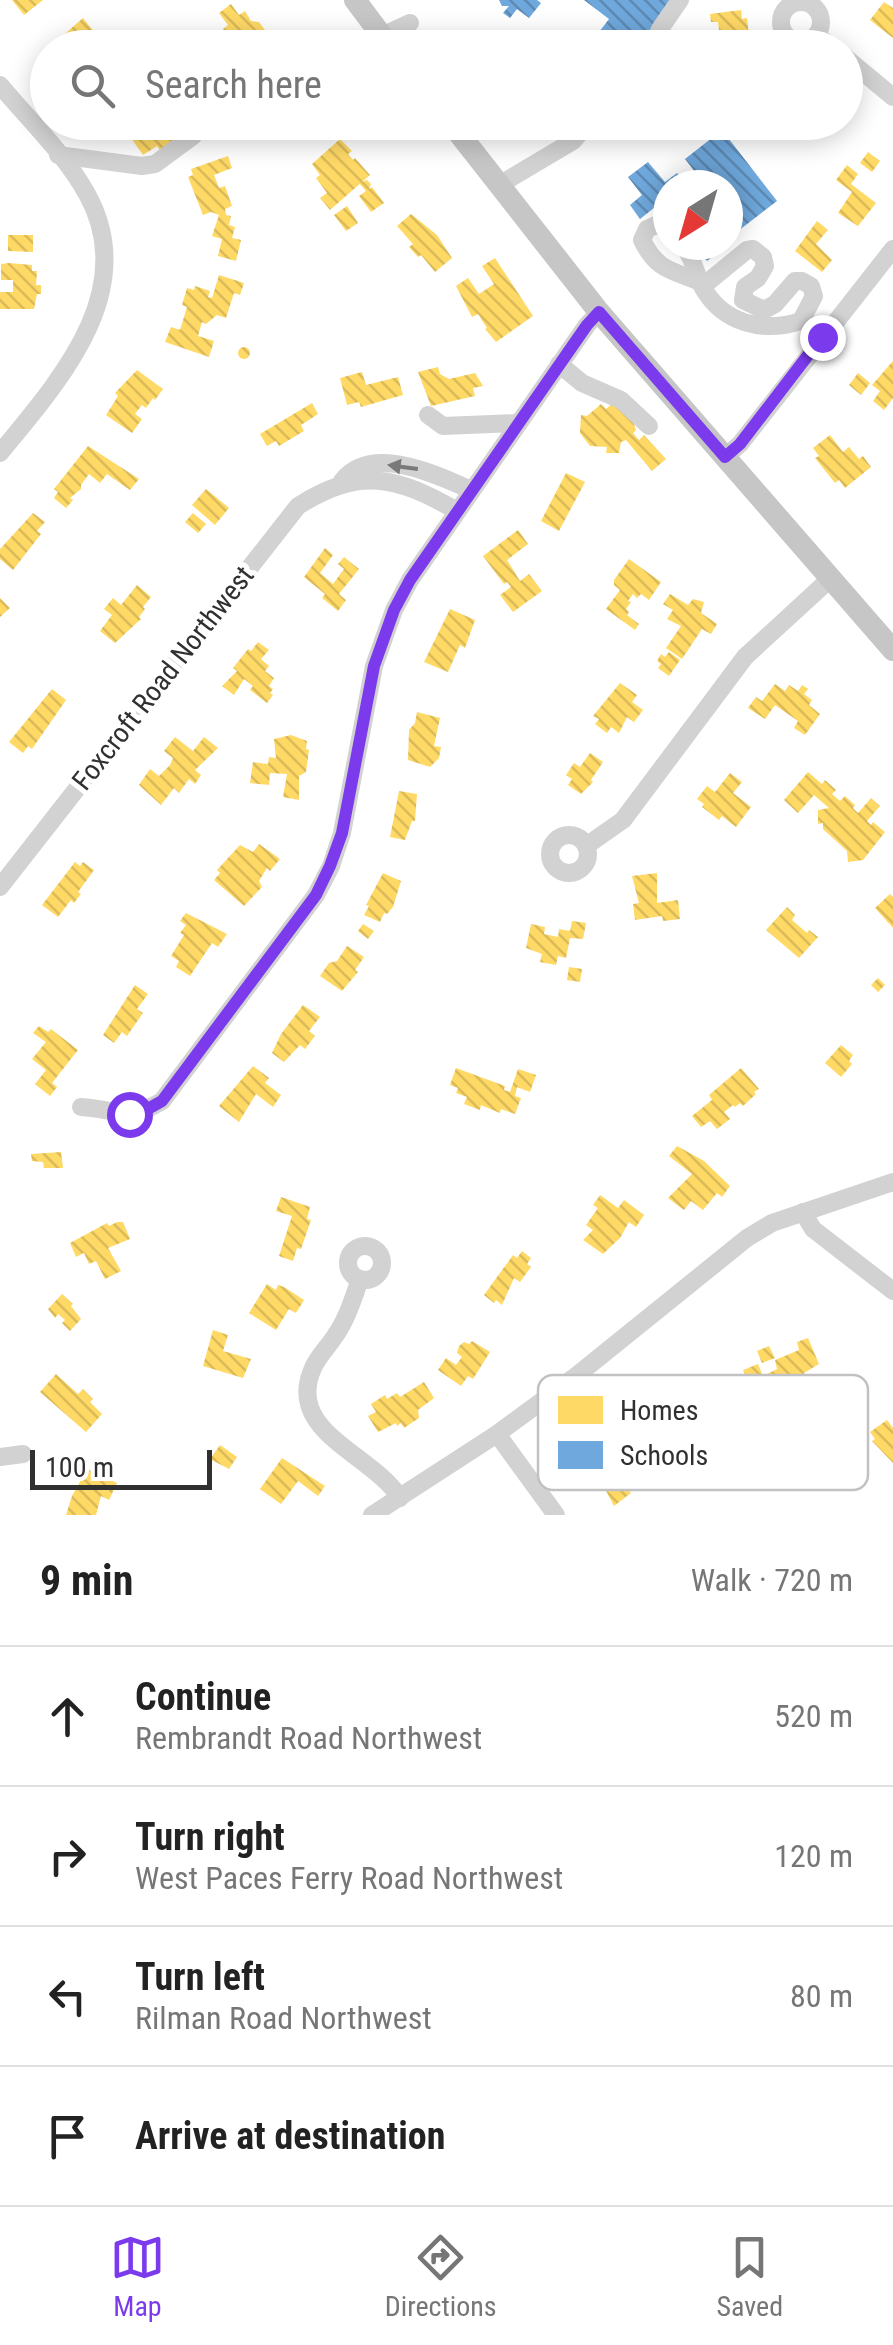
<!DOCTYPE html>
<meta charset="utf-8">
<style>
body{margin:0;font-family:"Roboto Condensed",sans-serif;background:#f6f6f6;color:#222}
.compass{position:absolute;left:653px;top:170px;width:90px;height:90px;border-radius:50%;background:#fff;box-shadow:0 5px 25px #0003;rotate:217deg}
.scale{position:absolute;left:30px;bottom:25px;width:182px;box-sizing:border-box;padding-left:10px;border:5px solid #303030;border-top:0;font-size:28px;line-height:35px;white-space:nowrap;color:#303030;-webkit-text-stroke:8px #fff;paint-order:stroke}
.stop{position:absolute;width:30px;height:30px;margin:-22px;border:8px solid #7c3aed;border-radius:50%;background:#fff}
.stop.end{background:#7c3aed;border-color:#fff;box-shadow:0 2px 10px #0008}
.list{margin:0;padding:0;list-style:none}
h2{display:flex;justify-content:space-between;align-items:center;height:130px;margin:0;padding:0 40px;font-size:42px}
h2 small{font-size:32px;font-weight:400;color:#767676}
.list li{display:grid;grid-template-columns:65px 1fr auto;gap:30px;align-items:center;box-sizing:border-box;height:140px;padding:0 40px;border-top:2px solid #e0e0e0}
.list b{display:block;font-size:38px;white-space:nowrap}
.list p{margin:0;font-size:32px;white-space:nowrap;color:#767676}
.list em{font-size:32px;font-style:normal;color:#767676}
.icon{flex:none;width:55px;height:55px;fill:none;stroke:currentColor;stroke-width:2;stroke-linecap:round;stroke-linejoin:round}
.map{position:relative;flex:none;width:893px;height:1515px;overflow:hidden}
.search{position:absolute;background:#fff;box-shadow:0 5px 25px #0003;left:30px;right:30px;top:30px;height:110px;display:flex;align-items:center;gap:25px;box-sizing:border-box;padding:0 35px;border-radius:55px;color:#767676;font-size:38px}
.sheet{height:690px;background:#fff}
nav{display:flex;justify-content:space-around;align-items:center;box-sizing:border-box;height:140px;border-top:2px solid #e0e0e0;background:#fff;font-size:28px;color:#767676}
nav a{display:grid;justify-items:center;gap:5px}
nav .on{color:#7c3aed}
.map>svg:first-child{display:block}
.homes{fill:url(#homes-back-hatch)}
.schools{fill:url(#schools-back-hatch)}
.lines{fill:none;stroke-linecap:round;stroke-linejoin:round}
.minor{stroke:#d2d2d2;stroke-width:18}
.major{stroke:#c6c6c6;stroke-width:22}
.oneway{fill:#797979}
.route{stroke:#7c3aed;stroke-width:12}
.labels{text-anchor:middle;dominant-baseline:central;stroke-width:10;stroke-linejoin:round;paint-order:stroke}
.street-label{font-size:28px;fill:#303030;stroke:#fff}
.key{fill:#fff;stroke:#c1c1c1;stroke-width:2.5}
.key-label{font-size:28px;fill:#303030}
</style>
<div class="map">
<svg width="893" height="1515" viewBox="0 0 893 1515">
<defs>
<pattern id="homes-back-hatch" width="6" height="6" patternUnits="userSpaceOnUse" patternTransform="scale(2.5)"><rect width="6" height="6" fill="#ffd966"/><path d="M-1 5l2 2M0 0l6 6M5-1l2 2" fill="none" stroke="#dbbb59"/></pattern>
<pattern id="schools-back-hatch" width="6" height="6" patternUnits="userSpaceOnUse" patternTransform="scale(2.5)"><rect width="6" height="6" fill="#6fa8dc"/><path d="M-1 5l2 2M0 0l6 6M5-1l2 2" fill="none" stroke="#5c89b3"/></pattern>
</defs>
<rect width="100%" height="100%" fill="#fff"/>
<g class="homes">
<path d="M12,0H43L24,15Z"/>
<path d="M884,2L893,8V38L870,20Z"/>
<path d="M231,4L239,15L245,11L251,21L259,22L268,34L265,41L270,48H243L236,37L231,40L223,29L228,25L219,13Z"/>
<path d="M741,10L742,19L747,18L750,45L710,48L709,31L719,30L718,22H711L710,14Z"/>
<path d="M83,18L104,44L106,42L110,47L122,37L135,48H81L76,42L66,48L59,39Z"/>
<path d="M123,122H162L164,126L169,122H199L179,137L172,126L167,130L175,142L161,152L157,146L143,155L121,124Z"/>
<path d="M340,139L352,151L348,154L353,160L355,158L370,175L330,210L320,198L327,193L316,178L320,175L312,164Z"/>
<path d="M868,152L880,161L872,172L860,163Z"/>
<path d="M228,156L232,168L214,175L219,188L225,186L232,206L225,209L226,215L231,216L229,225L235,227L232,238L241,240L236,261L218,256L222,239L212,236L219,215L211,212L203,215L188,177L193,175L191,169Z"/>
<path d="M847,165L858,174L851,184L876,203L858,226L838,213L852,192L836,180Z"/>
<path d="M367,180L371,184L369,189L372,187L384,203L371,212L359,196L366,191L359,183Z"/>
<path d="M347,206L358,223L346,231L334,215Z"/>
<path d="M411,214L437,235L452,258L435,272L421,255L418,257L409,247L413,244L397,226Z"/>
<path d="M817,221L828,230L816,244L832,260L822,272L795,251Z"/>
<path d="M8,235H33V252L8,251Z"/>
<path d="M495,258L533,316L496,342L485,329L487,328L478,314L472,317L456,286L468,278L479,294L494,284L482,266Z"/>
<path d="M9,263L32,265V271H37L36,285H41V294H37L34,309H0V292H13V280H1V264Z"/>
<path d="M219,275L244,283L240,295L234,293L226,318L217,315L206,324L202,322L198,336L214,341L209,357L165,342L171,327L180,330L187,307L182,305L187,288L194,290L195,286L210,291L208,297L212,298Z"/>
<circle cx="244" cy="353" r="6"/>
<path d="M893,361V398L884,410L873,401L880,391L872,385Z"/>
<path d="M438,367L440,374L449,379L475,373L483,386L473,388L475,396L431,406L418,372Z"/>
<path d="M137,370L163,389L155,400L153,398L146,408L142,405L135,414L142,419L132,433L106,415L118,396L115,393Z"/>
<path d="M362,372L366,385L398,377L403,395L361,407L359,402L347,405L340,378Z"/>
<path d="M858,373L870,383L861,395L849,385Z"/>
<path d="M615,401L632,419L636,430L633,433L639,440L644,435L666,459L652,471L626,440L621,442L619,453H606L607,447L590,446L580,433L581,415L587,416L601,404L606,409Z"/>
<path d="M312,403L318,414L301,425L304,431L279,446L276,441L267,446L260,434Z"/>
<path d="M830,435L843,452L849,447L859,459L863,456L871,467L845,488L839,480L835,483L815,458L819,456L813,448Z"/>
<path d="M88,446L139,479L130,490L107,474L100,483L89,474L81,485V489L70,498L73,500L66,508L54,498L58,492L54,489Z"/>
<path d="M566,473L585,482L559,531L541,521Z"/>
<path d="M206,489L229,508L215,525L192,505Z"/>
<path d="M33,513L45,522L37,531L41,534L13,570L0,559V549Z"/>
<path d="M193,513L206,524L198,533L185,522Z"/>
<path d="M518,530L528,544L507,560L520,581L529,574L542,591L513,612L500,595L511,587L507,582L504,584L483,556Z"/>
<path d="M325,548L333,555L320,573L333,584L344,569L338,564L344,557L359,569L339,594L346,600L338,611L322,598L325,594L304,577Z"/>
<path d="M629,559L661,582L649,600L641,594L637,598L633,594L628,601L631,602L626,609L629,612L627,615L639,624L635,630L606,609L620,590L614,585V580Z"/>
<path d="M137,585L151,597L143,607L145,609L139,617L141,619L115,643L100,631L112,615L104,609L113,598L121,605Z"/>
<path d="M670,594L688,605L693,599L704,602L701,613L717,624L711,634L702,629L682,659L666,648L681,626L667,619L673,610L663,604Z"/>
<path d="M0,598L10,608L0,617Z"/>
<path d="M450,609L475,620L465,648L460,645L448,672L424,662Z"/>
<path d="M258,642L269,650L261,659L269,666L265,671L274,678L269,686L273,689L270,693L273,695L267,703L250,690L253,686L244,679L234,695L222,686L237,671L233,668L248,649L251,651Z"/>
<path d="M669,652L680,660L669,676L658,668L661,664L657,661L661,654L665,657Z"/>
<path d="M620,683L637,695L632,702L643,710L634,722L627,717L619,733L611,727L607,733L595,724L599,719L593,716Z"/>
<path d="M775,684L785,691L789,685L798,691L802,685L808,689L804,694L812,700L809,705L820,714L805,735L794,728L798,721L775,705L765,719L748,708L756,697L762,701Z"/>
<path d="M52,689L66,700L32,749L28,746L23,753L9,742Z"/>
<path d="M417,712L440,718L434,746L441,747L439,758L430,767L408,760L409,730L415,723Z"/>
<path d="M291,735L307,741L306,749L309,750L306,772L299,776V800L283,797L287,774L270,773L269,785L250,783L253,762L268,764L269,757L276,758L274,739Z"/>
<path d="M175,737L193,751L204,737L218,748L195,770L201,775L195,784L189,779L179,793L174,788L161,805L139,785L150,769L159,776L170,765L173,758L164,751Z"/>
<path d="M590,753L603,762L591,780L593,782L581,794L568,785L572,779L566,775L574,763L580,767Z"/>
<path d="M808,772L822,784L825,780L836,790L832,794L840,801L845,796L855,805L853,808L858,813L871,798L880,806L867,821L871,825L873,822L885,832L863,860L848,862L847,851L823,829V823L818,824V810L829,808L814,795L798,813L784,800Z"/>
<path d="M730,773L742,782L733,793L751,807L736,827L722,816L719,820L702,807L704,804L697,799L707,786L715,792Z"/>
<path d="M399,791L417,794L415,821H412L405,840L390,837Z"/>
<path d="M259,844L280,859L270,871L267,868L259,881L262,887L244,906L214,880L220,873L217,870L240,845L253,852Z"/>
<path d="M75,862L80,866L83,862L94,870L78,892L81,894L74,903L71,900L58,917L42,905Z"/>
<path d="M383,873L401,881L393,907L387,914L384,913L380,922L364,915L369,906L366,905Z"/>
<path d="M657,873V903L678,900L680,919L663,921L662,916L635,920L633,904L639,903L632,876Z"/>
<path d="M890,894L893,897V928L875,908Z"/>
<path d="M787,907L795,915L792,920L807,933L809,930L818,937L799,958L766,930Z"/>
<path d="M186,913L227,934L218,947L212,943L190,976L176,967L179,961L171,956L184,935L180,933L186,925L180,921Z"/>
<path d="M572,921L586,923L583,939L570,938L566,958L558,956L556,965L540,962L542,954L526,948L531,924L545,927L544,934L558,937L559,929L570,931Z"/>
<path d="M363,924L374,931L368,939L358,931Z"/>
<path d="M347,946L364,957L355,970L358,972L342,991L320,976L329,963L337,961Z"/>
<path d="M569,967L582,969L580,982L567,980Z"/>
<path d="M878,978L885,985L878,992L871,985Z"/>
<path d="M135,985L148,994L137,1009L143,1013L127,1036L122,1032L114,1043L103,1035Z"/>
<path d="M303,1005L320,1017L309,1031L315,1036L305,1049L300,1045L284,1062L272,1053L281,1034Z"/>
<path d="M39,1026L48,1032L51,1029L78,1050L52,1083L57,1087L50,1096L35,1084L46,1070L32,1059L46,1042L33,1033Z"/>
<path d="M841,1045L853,1055L849,1061L852,1064L841,1077L825,1063Z"/>
<path d="M253,1066L269,1078L265,1083L281,1095L273,1107L256,1094L239,1122L219,1106Z"/>
<path d="M456,1068L505,1086L504,1090L510,1092L518,1069L536,1075L530,1092L517,1087L515,1096L521,1098L515,1114L501,1109L500,1113L481,1105L480,1110L464,1104L467,1097L456,1093L458,1088L450,1085Z"/>
<path d="M741,1068L759,1089L754,1092L756,1094L743,1106L740,1103L735,1107L733,1105L724,1112L730,1119L717,1129L710,1121L701,1127L692,1116L712,1100L709,1095Z"/>
<path d="M677,1146L704,1161L730,1186L722,1197L717,1193L703,1210L691,1201L684,1210L668,1198L692,1174L669,1156Z"/>
<path d="M61,1152L63,1168H44L43,1162L32,1161L31,1154Z"/>
<path d="M600,1195L618,1208L624,1200L644,1215L636,1227L629,1222L620,1238L603,1254L583,1240L593,1230L586,1225L598,1208L593,1205Z"/>
<path d="M281,1197L310,1207L307,1219L311,1220L301,1249L297,1248L293,1261L279,1256L292,1216L276,1211Z"/>
<path d="M117,1222H123L130,1239L108,1248L121,1271L105,1279L96,1261L89,1264L84,1253L76,1257L70,1243L107,1223L109,1226Z"/>
<path d="M522,1251L531,1258L527,1264L531,1267L520,1282L514,1278L502,1305L496,1300L494,1303L484,1295L513,1255L517,1258Z"/>
<path d="M267,1284L276,1290L278,1285L284,1287L304,1300L296,1313L289,1309L276,1330L249,1313Z"/>
<path d="M62,1294L73,1304L71,1306L81,1319L70,1331L62,1323L65,1320L58,1314L55,1318L48,1309Z"/>
<path d="M213,1330L228,1335L223,1351L251,1359L243,1378L203,1366Z"/>
<path d="M808,1338L819,1364L804,1373L802,1387L796,1388L791,1379L771,1385L767,1374L777,1369L775,1360L799,1350L797,1342Z"/>
<path d="M472,1341L490,1352L473,1379L468,1376L461,1386L438,1370L446,1358L456,1365L462,1357L457,1353L459,1346L464,1342L469,1344Z"/>
<path d="M769,1346L775,1358L762,1363L757,1351Z"/>
<path d="M758,1364L763,1376L748,1382L743,1370Z"/>
<path d="M56,1374L78,1394L83,1389L93,1399L90,1402L102,1414L86,1432L40,1392Z"/>
<path d="M424,1382L434,1398L418,1410L419,1418L404,1428L401,1423L397,1426L396,1423L378,1432L368,1416L376,1412L371,1404L385,1395L387,1399L397,1393L400,1397Z"/>
<path d="M887,1420L893,1428V1463L872,1441L875,1439L870,1432Z"/>
<path d="M597,1425L604,1434L607,1433L611,1438L614,1436L622,1446L619,1449L628,1465L613,1476L618,1482L621,1480L631,1493L614,1506L604,1487L596,1489L588,1478L594,1474L580,1454L574,1458L566,1447L589,1427L590,1430Z"/>
<path d="M220,1445L237,1457L229,1469L210,1459Z"/>
<path d="M282,1458L325,1486L318,1496L298,1481L281,1504L260,1489Z"/>
<path d="M87,1469L117,1483L109,1500L101,1496L96,1515H66L72,1496Z"/>
</g>
<g class="schools">
<path d="M499,0H537L541,3L529,18L517,9L510,18L503,13L509,6H502Z"/>
<path d="M584,0H675L644,48H587L609,19Z"/>
<path d="M722,130L777,201L738,231L728,219V185H705L685,159Z"/>
<path d="M648,162L665,182L677,173L687,185H668V197L640,219L630,205L642,195L628,177Z"/>
<path d="M699,245H728L707,261L696,248Z"/>
</g>
<g class="lines">
<g class="minor">
<circle cx="801" cy="22" r="20"/>
<path d="M817,35L832,48"/>
<path d="M382,36L410,23"/>
<path d="M652,48L660,29L680,0"/>
<path d="M846,58L893,97"/>
<path d="M0,85C29,120 65,154 87,194C141,291 59,381 0,453"/>
<path d="M58,155L142,166L155,164L193,136"/>
<path d="M499,185L573,141L589,122"/>
<path d="M668,229L656,225L647,229L642,240C657,271 672,270 700,282"/>
<path d="M683,245C694,259 695,273 703,288C724,324 763,333 801,321L814,296L811,286L802,281H795L775,304L764,310L743,300L745,287L758,278L765,266L763,257L753,249L747,250L703,286"/>
<path d="M559,364L582,383L621,400L649,426"/>
<path d="M428,415L443,426L518,423"/>
<path d="M725,457L740,444L893,249"/>
<path d="M342,481C372,443 437,475 471,490"/>
<circle cx="569" cy="854" r="19"/>
<path d="M586,846L623,820L745,657L831,578"/>
<path d="M0,887L298,506C360,467 396,476 457,511"/>
<path d="M81,1107C116,1109 128,1122 162,1101L316,895L331,866L342,833L374,666L394,610L410,580L587,325L599,312"/>
<path d="M803,1212L813,1229L893,1291"/>
<circle cx="365" cy="1263" r="17"/>
<path d="M360,1279C353,1299 347,1319 335,1336C328,1347 318,1356 313,1368C284,1432 373,1454 400,1498"/>
<path d="M497,1434L556,1515"/>
<path d="M0,1457L23,1454"/>
<path d="M372,1515L497,1434L576,1376L747,1238L772,1223L893,1182"/>
</g>
<g class="major">
<path d="M355,0L391,48"/>
<path d="M450,122L599,312L893,650"/>
</g>
</g>
<defs><path id="oneway-solid" d="M-6-.8H1V-3.2L6.5 0L1 3.2V.8H-6Z" transform="scale(2.5)"/></defs>
<use class="oneway" href="#oneway-solid" transform="translate(403 467) rotate(-172)"/>
<g class="lines">
<path class="route" d="M129,1114L146,1110L162,1101L316,895L330,866L342,833L374,666L394,610L410,580L587,325L599,312L725,457L740,444L822,337"/>
</g>
<g class="labels">
<g class="street-label">
<text transform="translate(163 678) rotate(-52)">Foxcroft Road Northwest</text>
</g>
</g>
<rect x="538" y="1375" width="330" height="115" rx="15" class="key"/>
<rect x="558" y="1396" width="45" height="28" fill="#ffd966"/>
<rect x="558" y="1441" width="45" height="28" fill="#6fa8dc"/>
<g class="key-label">
<text x="620" y="1420">Homes</text>
<text x="620" y="1465">Schools</text>
</g>
</svg>
<svg class="compass" viewBox="-18 -18 36 36"><path d="M0-13l5 13h-10z" fill="#e53935"/><path d="M0 13l5-13h-10z" fill="#767676"/></svg>
<div class="scale">100 m</div>
<div class="stop" style="left:129px;top:1114px"></div>
<div class="stop end" style="left:822px;top:337px"></div>
<div class="search"><svg class="icon" aria-label="search" viewBox="0 0 24 24"><circle cx="10" cy="10" r="6"/><path d="M15 15l6 6"/></svg>Search here</div>
</div>
<section class="sheet">
<h2>9 min<small>Walk · 720 m</small></h2>
<ul class="list">
<li><svg class="icon" aria-label="ahead" viewBox="0 0 24 24"><path d="M12 20V5M6 11l6-6 6 6"/></svg><div><b>Continue</b><p>Rembrandt Road Northwest</p></div><em>520 m</em></li>
<li><svg class="icon" aria-label="right" viewBox="0 0 24 24"><path d="M7 20v-9h11M14 6l5 5-5 5"/></svg><div><b>Turn right</b><p>West Paces Ferry Road Northwest</p></div><em>120 m</em></li>
<li><svg class="icon" aria-label="left" viewBox="0 0 24 24"><path d="M17 20v-9H6M10 6l-5 5 5 5"/></svg><div><b>Turn left</b><p>Rilman Road Northwest</p></div><em>80 m</em></li>
<li><svg class="icon" aria-label="arrive" viewBox="0 0 24 24"><path d="M6 21V4h12l-3 4 3 4H6"/></svg><div><b>Arrive at destination</b></div></li>
</ul>
</section>
<nav>
<a class="on"><svg class="icon" aria-label="map" viewBox="0 0 24 24"><path d="M3 6l6-2 6 2 6-2v14l-6 2-6-2-6 2zM9 4v14M15 6v14"/></svg>Map</a>
<a><svg class="icon" aria-label="directions" viewBox="0 0 24 24"><path d="M12 3l9 9-9 9-9-9zM9 14v-3h6M13 9l2 2-2 2"/></svg>Directions</a>
<a><svg class="icon" aria-label="saved" viewBox="0 0 24 24"><path d="M7 4h10v16l-5-4-5 4z"/></svg>Saved</a>
</nav>
